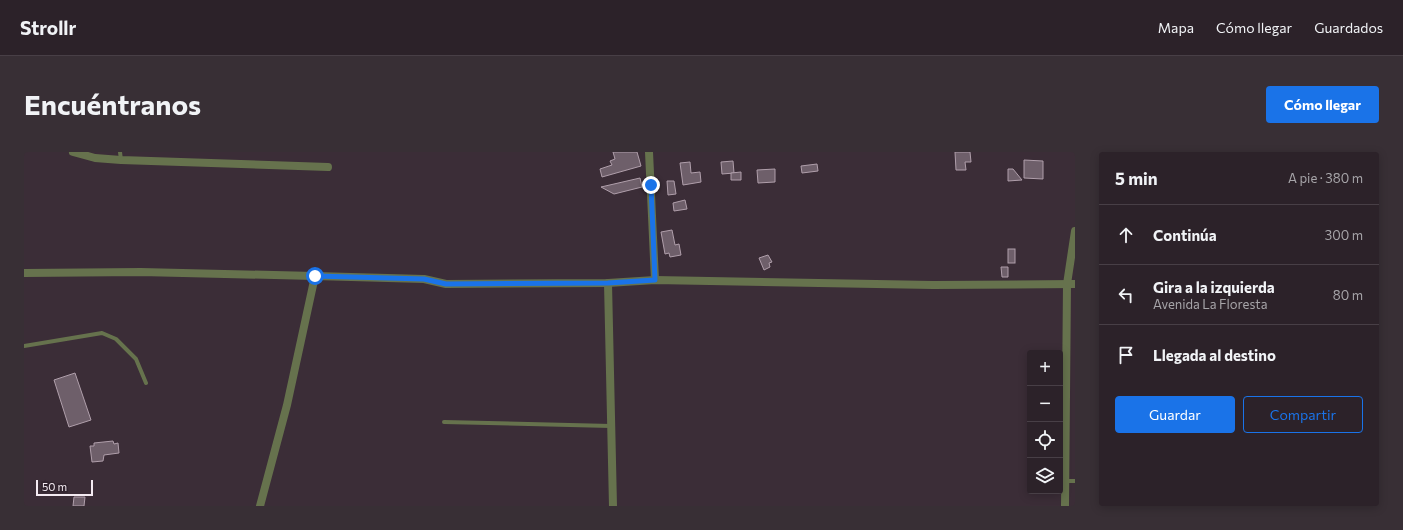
<!DOCTYPE html>
<html lang="es">
<meta charset="utf-8">
<style>
body{margin:0;font-family:Commissioner,sans-serif;background:#382f35;color:#f1f3f6}
.controls{position:absolute;right:12px;bottom:12px;display:grid;overflow:hidden;border-radius:4px;box-shadow:0 2px 10px #0003}
.controls button{width:36px;height:36px;display:grid;place-items:center;padding:0;border:0;border-bottom:1px solid #483f46;background:#2c2229;color:#f1f3f6;font:20px sans-serif}
.scale{position:absolute;left:12px;bottom:10px;width:57px;box-sizing:border-box;padding-left:4px;border:2px solid #f4ebf2;border-top:0;font-size:11px;line-height:14px;white-space:nowrap;color:#f4ebf2;-webkit-text-stroke:3px #30232d;paint-order:stroke}
.stop{position:absolute;width:12px;height:12px;margin:-9px;border:3px solid #1a73e8;border-radius:50%;background:#fff}
.stop.end{background:#1a73e8;border-color:#fff;box-shadow:0 1px 4px #0008}
.list{margin:0;padding:0;list-style:none}
h2{display:flex;justify-content:space-between;align-items:center;height:52px;margin:0;padding:0 16px;font-size:17px}
h2 small{font-size:13px;font-weight:400;color:#a6a4a8}
.list li{display:grid;grid-template-columns:26px 1fr auto;gap:12px;align-items:center;box-sizing:border-box;height:60px;padding:0 16px;border-top:1px solid #483f46}
.list b{display:block;font-size:15px;white-space:nowrap}
.list p{margin:0;font-size:13px;white-space:nowrap;color:#a6a4a8}
.list em{font-size:13px;font-style:normal;color:#a6a4a8}
.actions{display:flex;gap:8px;padding:12px 16px}
.actions a{flex:1;padding:9px 0;border:1px solid #1a73e8;border-radius:4px;text-align:center;font-size:14px;color:#1a73e8}
.actions .main{background:#1a73e8;color:#fff}
.icon{flex:none;width:22px;height:22px;fill:none;stroke:currentColor;stroke-width:2;stroke-linecap:round;stroke-linejoin:round}
.map{position:relative;flex:none;width:1051px;height:354px;overflow:hidden;border-radius:4px}
header{display:flex;align-items:center;gap:24px;box-sizing:border-box;height:56px;padding:0 20px;background:#2c2229;border-bottom:1px solid #483f46}
header strong{font-size:19px}
nav{display:flex;gap:22px;margin-inline-start:auto;font-size:14px}
.intro{display:flex;align-items:center;justify-content:space-between;box-sizing:border-box;height:96px;padding:0 24px}
h1{margin:0;font-size:28px}
.button{padding:10px 18px;border-radius:4px;background:#1a73e8;color:#fff;font-size:14px;font-weight:700}
main{display:flex;gap:24px;padding:0 24px}
aside{flex:1;background:#2c2229;border-radius:4px;box-shadow:0 2px 10px #0003}
.map>svg:first-child{display:block}
.building{fill:#6e5f6a;stroke:#b09fab}
.lines{fill:none;stroke-linecap:round;stroke-linejoin:round}
.service{stroke:#66724d;stroke-width:4}
.minor{stroke:#66724d;stroke-width:8}
.route{stroke:#1a73e8;stroke-width:5}
</style>
<header>
<strong>Strollr</strong>
<nav><a>Mapa</a><a>Cómo llegar</a><a>Guardados</a></nav>
</header>
<div class="intro"><h1>Encuéntranos</h1><a class="button">Cómo llegar</a></div>
<main>
<div class="map">
<svg width="1051" height="354" viewBox="0 0 1051 354">
<rect width="100%" height="100%" fill="#3b2d37"/>
<g class="building">
<path d="M589,0H613L617,14L578,25L576,17L588,13L586,9L591,7Z"/>
<path d="M931,0H946L947,10H941L942,18H932Z"/>
<path d="M1000,8L1019,9V27L1000,26Z"/>
<path d="M709,9L710,21L698,22L697,10Z"/>
<path d="M666,10L667,21L676,20L677,30L659,33L656,11Z"/>
<path d="M793,12L794,19L778,21L777,14Z"/>
<path d="M751,17V30L734,31L733,18Z"/>
<path d="M984,17H989L998,28L984,29Z"/>
<path d="M717,20V28H707V21Z"/>
<path d="M616,26L618,35L590,42L577,35Z"/>
<path d="M643,29H650L652,42L644,43Z"/>
<path d="M661,48L663,57L650,59L649,51Z"/>
<path d="M648,78L651,93L655,92L657,103L646,105L645,101L641,102L637,80Z"/>
<rect x="984" y="97" width="7" height="14"/>
<path d="M744,103L748,110L745,111L746,115L740,118L735,106Z"/>
<path d="M977,115H984V125H978Z"/>
<path d="M51,221L67,268L45,275L30,228Z"/>
<path d="M89,289L90,292L94,291L95,301L80,303L79,309L68,310L66,294H70V291Z"/>
<path d="M50,345H61L60,354H49Z"/>
</g>
<g class="lines">
<g class="service">
<path d="M96,0L97,8"/>
<path d="M0,194L78,181L92,187L112,207L122,231"/>
<path d="M420,270L587,274"/>
<path d="M1041,329H1051"/>
</g>
<g class="minor">
<path d="M49,0L71,6L97,8L304,15"/>
<path d="M625,0L631,128"/>
<path d="M0,121L117,120L291,124L400,127L422,132L584,131L631,128L909,133L1051,132"/>
<path d="M584,131L589,354"/>
<path d="M236,354L263,253L291,124"/>
<path d="M1041,354L1043,132L1051,79"/>
</g>
</g>
<g class="lines">
<path class="route" d="M291,124L400,127L422,132L584,131L631,128L627,33"/>
</g>
</svg>
<div class="controls">
<button>+</button>
<button>−</button>
<button><svg class="icon" aria-label="locate" viewBox="0 0 24 24"><circle cx="12" cy="12" r="6"/><path d="M12 2v4M12 18v4M2 12h4M18 12h4"/></svg></button>
<button><svg class="icon" aria-label="layers" viewBox="0 0 24 24"><path d="M12 4l9 5-9 5-9-5zM3 14l9 5 9-5"/></svg></button>
</div>
<div class="scale">50 m</div>
<div class="stop" style="left:291px;top:124px"></div>
<div class="stop end" style="left:627px;top:33px"></div>
</div>
<aside>
<h2>5 min<small>A pie · 380 m</small></h2>
<ul class="list">
<li><svg class="icon" aria-label="ahead" viewBox="0 0 24 24"><path d="M12 20V5M6 11l6-6 6 6"/></svg><div><b>Continúa</b></div><em>300 m</em></li>
<li><svg class="icon" aria-label="left" viewBox="0 0 24 24"><path d="M17 20v-9H6M10 6l-5 5 5 5"/></svg><div><b>Gira a la izquierda</b><p>Avenida La Floresta</p></div><em>80 m</em></li>
<li><svg class="icon" aria-label="arrive" viewBox="0 0 24 24"><path d="M6 21V4h12l-3 4 3 4H6"/></svg><div><b>Llegada al destino</b></div></li>
</ul>
<div class="actions"><a class="main">Guardar</a><a>Compartir</a></div>
</aside>
</main>
